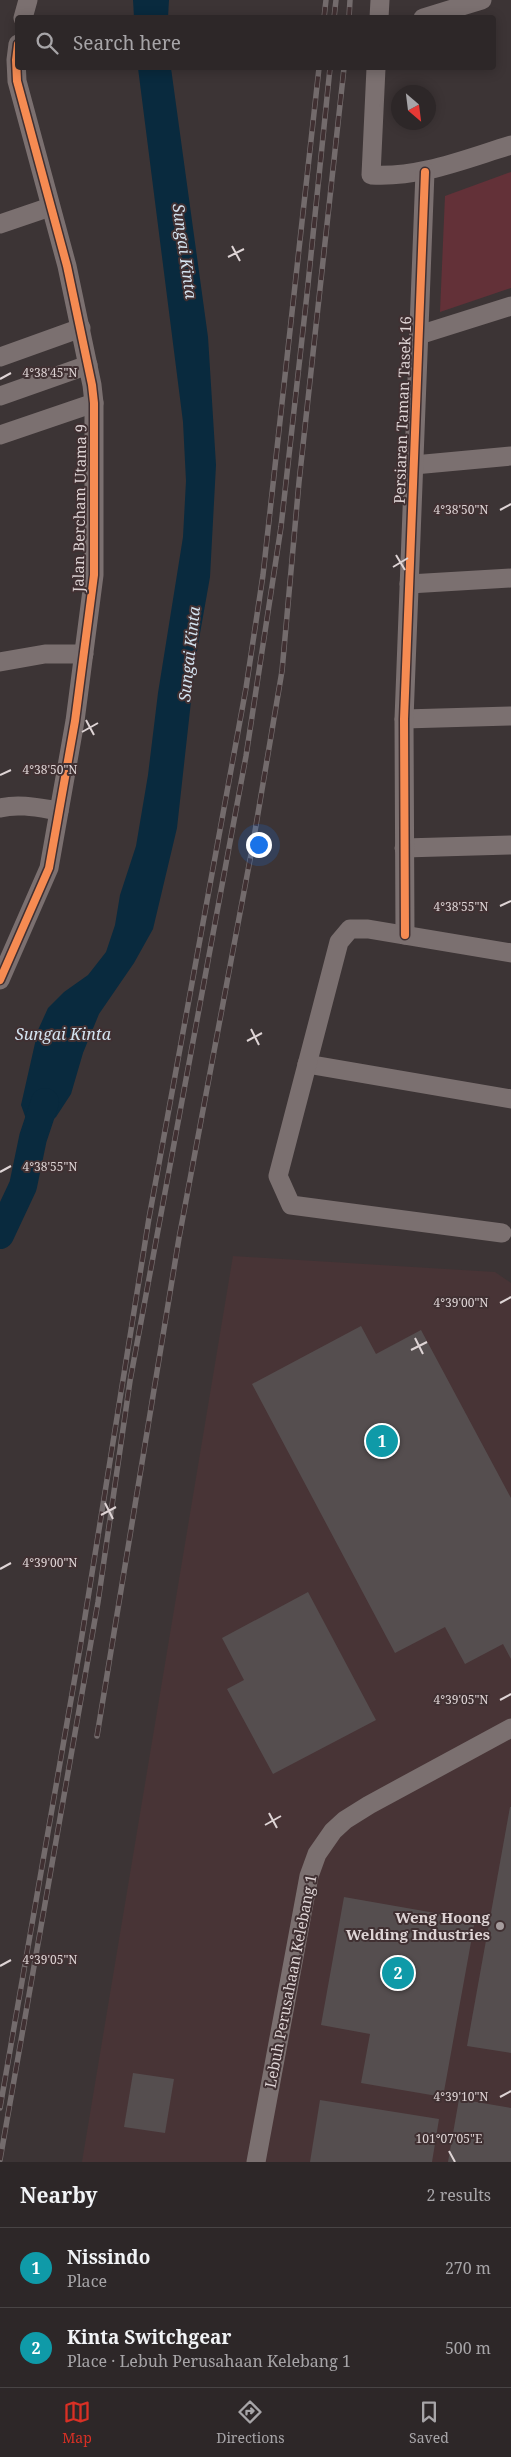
<!DOCTYPE html>
<meta charset="utf-8">
<style>
body{margin:0;font-family:"Noto Serif",serif;background:#352f30;color:#f1f3f6}
.compass{position:absolute;left:391px;top:85px;width:45px;height:45px;border-radius:50%;background:#2d2728;box-shadow:0 2px 12px #0003;rotate:152deg}
.you{position:absolute;left:258px;top:844px;width:18px;height:18px;margin:-12px;border:4px solid #fff;border-radius:50%;background:#1a73e8;box-shadow:0 0 0 8px #1a73e833}
.badge{display:grid;place-items:center;width:32px;height:32px;border-radius:50%;background:#d93025;color:#fff;font-size:16px;font-weight:700}
.pin{position:absolute;translate:-50% -50%;border:2px solid #fff;box-shadow:0 1px 5px #0006}
.list{margin:0;padding:0;list-style:none}
h2{display:flex;justify-content:space-between;align-items:center;height:65px;margin:0;padding:0 20px;font-size:21px}
h2 small{font-size:16px;font-weight:400;color:#a7a5a8}
.list li{display:grid;grid-template-columns:32px 1fr auto;gap:15px;align-items:center;box-sizing:border-box;height:80px;padding:0 20px;border-top:1px solid #484445}
.list b{display:block;font-size:19px;white-space:nowrap}
.list p{margin:0;font-size:16px;white-space:nowrap;color:#a7a5a8}
.list em{font-size:16px;font-style:normal;color:#a7a5a8}
.icon{flex:none;width:28px;height:28px;fill:none;stroke:currentColor;stroke-width:2;stroke-linecap:round;stroke-linejoin:round}
.map{position:relative;flex:none;width:511px;height:2162px;overflow:hidden}
.search{position:absolute;background:#2d2728;box-shadow:0 2px 12px #0003;left:15px;right:15px;top:15px;height:55px;display:flex;align-items:center;gap:12px;box-sizing:border-box;padding:0 18px;border-radius:5px;color:#a7a5a8;font-size:19px}
.sheet{height:225px;background:#2d2728}
nav{display:flex;justify-content:space-around;align-items:center;box-sizing:border-box;height:70px;border-top:1px solid #484445;background:#2d2728;font-size:14px;color:#a7a5a8}
nav a{display:grid;justify-items:center;gap:2px}
nav .on{color:#d93025}
.map>svg:first-child{display:block}
.built{fill:#483436}
.green{fill:#633138}
.water{fill:#092a3e}
.lines{fill:none;stroke-linecap:round;stroke-linejoin:round}
.river{stroke:#092a3e;stroke-width:28}
.building{fill:#554e4f}
.minor{stroke:#7b7070;stroke-width:19}
.rail-casing{stroke:#736b6c;stroke-width:5.5}
.rail{stroke:#403032;stroke-width:4;stroke-dasharray:11;stroke-linecap:butt}
.cycleway-casing{stroke:#403032;stroke-width:11}
.cycleway{stroke:#f68b52;stroke-width:8}
.ticks{fill:none;stroke:#ded4d5;stroke-width:2}
.poi-dot{fill:#a59c9d;stroke:#403032;stroke-width:2}
.labels{text-anchor:middle;dominant-baseline:central;stroke-width:4;stroke-linejoin:round;paint-order:stroke}
.street-label{font-size:15px;fill:#ded4d5;stroke:#403032}
.poi-label{font-size:15px;font-weight:bold;fill:#ded4d5;stroke:#403032;text-anchor:end}
.water-label{font-size:16px;font-style:italic;fill:#d3e3f0;stroke:#403032}
.ticks-label{font-size:12px;text-anchor:middle;fill:#ded4d5;stroke:#403032;stroke-width:4;stroke-linejoin:round;paint-order:stroke}
</style>
<div class="map">
<svg width="511" height="2162" viewBox="0 0 511 2162">
<rect width="100%" height="100%" fill="#3c3435"/>
<path class="built" d="M233,1256L495,1272L511,1283V2162H82Z"/>
<path class="green" d="M511,172V288L440,312L445,196Z"/>
<g class="water">
<path d="M133,0H169L168,17H134Z"/>
<path d="M138,68H171L208,337L216,465L210,577L196,656L177,828L153,929L134,963L99,1014L83,1053L71,1094L56,1117L33,1138L21,1105L38,1030L48,1008L64,992L88,975L106,952L115,925L120,895L136,846L148,775L158,693L183,537L186,481L183,422Z"/>
</g>
<g class="lines">
<path class="river" d="M0,1235L23,1186L33,1138L45,1102"/>
</g>
<g class="building">
<path d="M361,1326L376,1354L421,1330L511,1498V1659L503,1644L465,1664L445,1627L395,1653L252,1384Z"/>
<path d="M308,1592L376,1720L273,1774L227,1689L244,1680L222,1638Z"/>
<path d="M510,1807H511V2053L467,2046Z"/>
<path d="M344,1897L475,1920L443,2097L361,2083L370,2034L321,2025Z"/>
<path d="M133,2073L174,2079L165,2133L124,2127Z"/>
<path d="M459,2099L511,2108V2162H448Z"/>
<path d="M320,2100L439,2119L432,2162H310Z"/>
</g>
<g class="lines">
<g class="minor">
<path d="M23,18L28,0"/>
<path d="M379,18L380,0"/>
<path d="M423,18L482,0"/>
<path d="M376,68L371,175C420,178 465,159 511,145"/>
<path d="M0,224L50,207"/>
<path d="M419,335L511,306"/>
<path d="M0,357L81,328"/>
<path d="M0,396L88,365"/>
<path d="M0,435L94,403"/>
<path d="M414,465L511,456"/>
<path d="M409,584L511,578"/>
<path d="M0,662L45,654H84"/>
<path d="M404,719L511,716"/>
<path d="M0,808C19,803 40,808 59,811"/>
<path d="M404,848L511,845"/>
<path d="M405,935L404,719L425,172"/>
<path d="M0,980L49,868L75,721L94,575V403L92,385L67,266L17,81L16,60L18,44"/>
<path d="M307,1064L511,1099"/>
<path d="M502,1233L291,1205L278,1176L339,942L350,929H368L511,953"/>
<path d="M256,2162L309,1876L317,1854L333,1831L345,1820L369,1805L511,1728"/>
</g>
<g class="rail-casing">
<g id="rail">
<path d="M324,18L326,0"/>
<path d="M334,18L336,0"/>
<path d="M349,18L350,0"/>
<path d="M97,1736L179,1238L252,849L282,671L299,482L344,68"/>
<path d="M0,2108L80,1648L149,1218L246,688L263,575L319,68"/>
<path d="M0,2160L98,1602L130,1381L246,756L281,527L307,294L330,68"/>
</g>
</g>
<use href="#rail" class="rail"/>
<g class="cycleway-casing">
<g id="cycleway">
<path d="M405,935L404,719L425,172"/>
<path d="M0,980L49,868L75,721L94,575V403L92,385L67,266L17,81L16,60L18,44"/>
</g>
</g>
<use href="#cycleway" class="cycleway"/>
</g>
<path class="ticks" d="M232,246L240,261M228,257L244,249M0,379L11,373M500,510L511,504M396,555L405,570M393,567L408,558M86,720L94,735M82,732L98,723M0,775L11,770M500,906L511,901M251,1029L259,1045M247,1041L262,1033M0,1172L11,1166M500,1303L511,1297M415,1338L423,1354M411,1350L427,1342M105,1503L113,1519M101,1515L116,1507M0,1569L11,1563M500,1700L511,1694M269,1813L277,1828M265,1825L281,1816M0,1966L11,1960M500,2097L511,2091M449,2151L455,2162"/>
<circle class="poi-dot" cx="500" cy="1926" r="5"/>
<g class="labels">
<g class="street-label">
<text transform="translate(402 410) rotate(-88)">Persiaran Taman Tasek 16</text>
<text transform="translate(79 508) rotate(-89)">Jalan Bercham Utama 9</text>
<text transform="translate(290 1981) rotate(-79)">Lebuh Perusahaan Kelebang 1</text>
</g>
<g class="poi-label">
<text x="490" y="1917">Weng Hoong<tspan x="490" dy="17">Welding Industries</tspan></text>
</g>
<g class="water-label">
<text transform="translate(185 251) rotate(82)">Sungai Kinta</text>
<text transform="translate(189 654) rotate(-84)">Sungai Kinta</text>
<text x="63" y="1034">Sungai Kinta</text>
</g>
</g>
<g class="ticks-label">
<text x="50" y="377">4°38'45"N</text>
<text x="461" y="514">4°38'50"N</text>
<text x="50" y="774">4°38'50"N</text>
<text x="461" y="911">4°38'55"N</text>
<text x="50" y="1171">4°38'55"N</text>
<text x="461" y="1307">4°39'00"N</text>
<text x="50" y="1567">4°39'00"N</text>
<text x="461" y="1704">4°39'05"N</text>
<text x="50" y="1964">4°39'05"N</text>
<text x="461" y="2101">4°39'10"N</text>
<text x="449" y="2143">101°07'05"E</text>
</g>
</svg>
<svg class="compass" viewBox="-18 -18 36 36"><path d="M0-13l5 13h-10z" fill="#e53935"/><path d="M0 13l5-13h-10z" fill="#a7a5a8"/></svg>
<div class="you"></div>
<div class="pin badge" style="left:382px;top:1441px;background:#0f9aa8">1</div>
<div class="pin badge" style="left:398px;top:1973px;background:#0f9aa8">2</div>
<div class="search"><svg class="icon" aria-label="search" viewBox="0 0 24 24"><circle cx="10" cy="10" r="6"/><path d="M15 15l6 6"/></svg>Search here</div>
</div>
<section class="sheet">
<h2>Nearby<small>2 results</small></h2>
<ul class="list">
<li><span class="badge" style="background:#0f9aa8">1</span><div><b>Nissindo</b><p>Place</p></div><em>270 m</em></li>
<li><span class="badge" style="background:#0f9aa8">2</span><div><b>Kinta Switchgear</b><p>Place · Lebuh Perusahaan Kelebang 1</p></div><em>500 m</em></li>
</ul>
</section>
<nav>
<a class="on"><svg class="icon" aria-label="map" viewBox="0 0 24 24"><path d="M3 6l6-2 6 2 6-2v14l-6 2-6-2-6 2zM9 4v14M15 6v14"/></svg>Map</a>
<a><svg class="icon" aria-label="directions" viewBox="0 0 24 24"><path d="M12 3l9 9-9 9-9-9zM9 14v-3h6M13 9l2 2-2 2"/></svg>Directions</a>
<a><svg class="icon" aria-label="saved" viewBox="0 0 24 24"><path d="M7 4h10v16l-5-4-5 4z"/></svg>Saved</a>
</nav>
